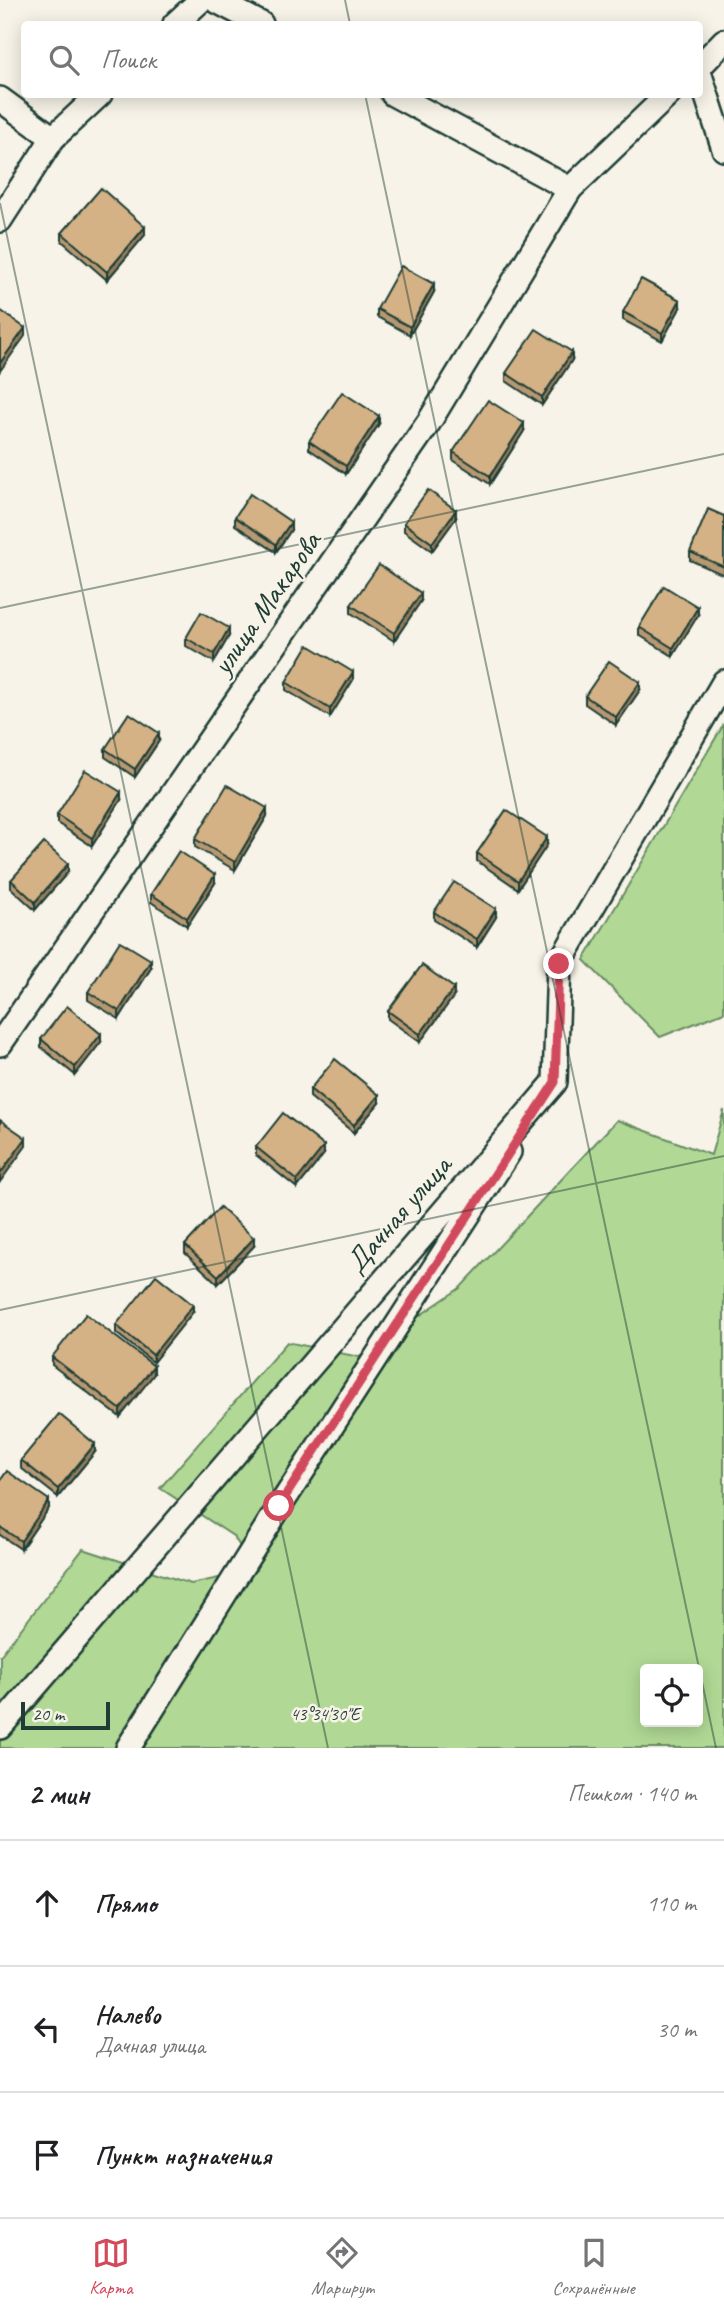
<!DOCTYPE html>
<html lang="ru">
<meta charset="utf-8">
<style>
body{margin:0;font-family:Caveat,sans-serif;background:#f2f2f2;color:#202124}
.controls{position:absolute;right:21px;bottom:21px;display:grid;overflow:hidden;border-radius:7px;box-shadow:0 4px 18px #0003}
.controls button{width:63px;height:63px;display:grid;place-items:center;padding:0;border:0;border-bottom:2px solid #e0e0e0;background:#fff;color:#202124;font:35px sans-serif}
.scale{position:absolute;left:21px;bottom:18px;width:89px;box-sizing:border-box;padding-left:7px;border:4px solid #1f3d34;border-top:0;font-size:19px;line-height:24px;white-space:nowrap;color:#1f3d34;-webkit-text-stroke:5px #f7f3e8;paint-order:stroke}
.stop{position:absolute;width:21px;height:21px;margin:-16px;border:5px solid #d1495b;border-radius:50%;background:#fff}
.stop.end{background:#d1495b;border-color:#fff;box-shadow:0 2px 7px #0008}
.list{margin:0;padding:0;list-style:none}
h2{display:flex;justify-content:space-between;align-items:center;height:91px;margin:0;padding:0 28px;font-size:30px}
h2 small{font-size:23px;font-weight:400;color:#757577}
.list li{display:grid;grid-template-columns:46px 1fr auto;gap:21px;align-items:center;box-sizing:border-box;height:126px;padding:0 28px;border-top:2px solid #e0e0e0}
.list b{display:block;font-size:26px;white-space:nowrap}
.list p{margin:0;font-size:23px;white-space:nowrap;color:#757577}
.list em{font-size:23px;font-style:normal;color:#757577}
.icon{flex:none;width:38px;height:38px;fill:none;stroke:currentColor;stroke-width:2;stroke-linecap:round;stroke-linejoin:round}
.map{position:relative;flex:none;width:724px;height:1748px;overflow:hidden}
.search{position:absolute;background:#fff;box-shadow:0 4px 18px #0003;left:21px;right:21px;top:21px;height:77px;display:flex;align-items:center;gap:18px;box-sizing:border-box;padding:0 24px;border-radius:7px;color:#757577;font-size:26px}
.sheet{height:469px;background:#fff}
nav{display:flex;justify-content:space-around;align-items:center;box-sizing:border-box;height:98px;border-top:2px solid #e0e0e0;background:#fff;font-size:19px;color:#757577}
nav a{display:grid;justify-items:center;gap:4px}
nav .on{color:#d1495b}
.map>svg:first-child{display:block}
.green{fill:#b1d995;stroke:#688b64;stroke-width:2;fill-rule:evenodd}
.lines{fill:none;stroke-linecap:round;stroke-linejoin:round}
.street-casing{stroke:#1f3d34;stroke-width:28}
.street{stroke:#f7f3e8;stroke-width:23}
.wall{fill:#b69973;stroke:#1f3d34;stroke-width:2}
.shaded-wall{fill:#947d5e;stroke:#1f3d34;stroke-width:2}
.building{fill:#d4b286;stroke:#1f3d34;stroke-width:2}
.route{stroke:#d1495b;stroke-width:9}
.ticks{fill:none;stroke:#1f3d34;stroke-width:2;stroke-opacity:0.45}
.labels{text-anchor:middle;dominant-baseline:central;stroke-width:5;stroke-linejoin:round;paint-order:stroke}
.street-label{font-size:30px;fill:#1f3d34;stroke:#f7f3e8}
.ticks-label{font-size:18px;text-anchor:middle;fill:#1f3d34;stroke:#f7f3e8;stroke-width:5;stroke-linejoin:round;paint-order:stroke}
</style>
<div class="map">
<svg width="724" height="1748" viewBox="0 0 724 1748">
<rect width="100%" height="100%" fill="#f7f3e8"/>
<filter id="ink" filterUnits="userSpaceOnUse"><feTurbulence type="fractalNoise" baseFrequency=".0143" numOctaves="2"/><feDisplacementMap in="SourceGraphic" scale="14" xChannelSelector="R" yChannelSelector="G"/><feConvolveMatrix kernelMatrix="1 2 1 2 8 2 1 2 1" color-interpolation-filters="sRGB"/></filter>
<g filter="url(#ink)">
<g class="green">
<path d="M724,724V1012L660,1037L584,960Z"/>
<path d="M724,1110V1748H0V1656L83,1549L191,1584L256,1570L233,1536L160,1488L287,1342L359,1357L460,1288L617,1120L711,1155ZM645,1669H698V1722H645Z"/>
</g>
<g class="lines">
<g class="street-casing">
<g id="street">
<path d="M215,0L261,24"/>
<path d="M175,24L201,0"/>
<path d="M700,66L724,41"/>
<path d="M700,75L724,149"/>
<path d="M393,94L570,189"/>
<path d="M0,99L53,138L100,94"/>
<path d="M0,220L53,138"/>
<path d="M0,1044L429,422L570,189L669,94"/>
<path d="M0,1727L555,1082L559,964L724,682"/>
<path d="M128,1748L280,1506L509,1152"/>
</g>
</g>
<use href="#street" class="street"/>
</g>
<g class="wall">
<path d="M62,233L145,235L107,280L62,241Z"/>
<path d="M434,292L410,335L377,317V309Z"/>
<path d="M680,308L662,341L623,320V312Z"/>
<path d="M572,360L542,405L506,381V373Z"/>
<path d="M379,424L346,474L309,449V441Z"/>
<path d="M524,431L490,484L453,460V452Z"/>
<path d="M724,516V575L690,560V552Z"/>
<path d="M235,517L291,530L276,552L235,525Z"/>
<path d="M456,518L432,551L404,531V523Z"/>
<path d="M421,601L394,641L351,613V605Z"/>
<path d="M698,615L673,656L639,635V627Z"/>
<path d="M229,636L214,662L186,646V638Z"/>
<path d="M353,680L330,717L286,690V682Z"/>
<path d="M640,690L616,725L585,704V696Z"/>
<path d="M159,741L135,777L105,757V749Z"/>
<path d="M121,800L92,846L57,823V815Z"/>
<path d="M267,816L235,870L195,847V839Z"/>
<path d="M547,845L518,889L477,861V853Z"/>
<path d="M68,872L35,910L11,888V880Z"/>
<path d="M215,883L187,926L151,902V894Z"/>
<path d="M434,912L496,917L477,947L434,920Z"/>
<path d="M151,968L119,1019L88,1000V992Z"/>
<path d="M454,996L420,1042L388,1019V1011Z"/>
<path d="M41,1039L101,1042L75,1075L41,1047Z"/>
<path d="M310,1089L379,1103L354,1133L310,1097Z"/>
<path d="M256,1147L324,1154L297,1188L256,1155Z"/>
<path d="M185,1245L254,1246L218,1284L185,1253Z"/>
<path d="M193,1312L153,1362L116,1333V1325Z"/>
<path d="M52,1357L154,1374L120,1417L52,1365Z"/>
<path d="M95,1452L58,1497L21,1468V1460Z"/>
<path d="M0,1481L49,1508L21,1549L0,1535Z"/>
</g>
<g class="shaded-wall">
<path d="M145,227V235L107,280V272Z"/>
<path d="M434,284V292L410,335V327Z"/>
<path d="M680,300V308L662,341V333Z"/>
<path d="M25,328V336L0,371V363Z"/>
<path d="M572,352V360L542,405V397Z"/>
<path d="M379,416V424L346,474V466Z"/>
<path d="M524,423V431L490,484V476Z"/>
<path d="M456,510V518L432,551V543Z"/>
<path d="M291,522V530L276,552V544Z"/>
<path d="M421,593V601L394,641V633Z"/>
<path d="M698,607V615L673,656V648Z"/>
<path d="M229,628V636L214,662V654Z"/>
<path d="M353,672V680L330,717V709Z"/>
<path d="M640,682V690L616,725V717Z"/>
<path d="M159,733V741L135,777V769Z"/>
<path d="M121,792V800L92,846V838Z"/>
<path d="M267,808V816L235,870V862Z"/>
<path d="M547,837V845L518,889V881Z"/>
<path d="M68,864V872L35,910V902Z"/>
<path d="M215,875V883L187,926V918Z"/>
<path d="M496,909V917L477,947V939Z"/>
<path d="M151,960V968L119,1019V1011Z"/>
<path d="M454,988V996L420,1042V1034Z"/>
<path d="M101,1034V1042L75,1075V1067Z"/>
<path d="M379,1095V1103L354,1133V1125Z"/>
<path d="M26,1138V1146L0,1182V1174Z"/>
<path d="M324,1146V1154L297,1188V1180Z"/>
<path d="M254,1238V1246L218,1284V1276Z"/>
<path d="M193,1305V1312L153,1362V1355Z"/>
<path d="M154,1366V1374L120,1417V1409Z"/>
<path d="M95,1444V1452L58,1497V1489Z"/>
<path d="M49,1500V1508L21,1549V1541Z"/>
</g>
<g class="building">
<path d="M101,188L145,227L107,272L62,233Z"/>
<path d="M401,266L434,284L410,327L377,309Z"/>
<path d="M641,279L680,300L662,333L623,312Z"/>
<path d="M0,310L25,328L0,363Z"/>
<path d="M536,329L572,352L542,397L506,373Z"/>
<path d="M342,392L379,416L346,466L309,441Z"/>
<path d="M488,400L524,423L490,476L453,452Z"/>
<path d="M428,490L456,510L432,543L404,523Z"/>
<path d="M250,494L291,522L276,544L235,517Z"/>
<path d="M708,509L724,516V567L690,552Z"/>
<path d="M379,565L421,593L394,633L351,605Z"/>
<path d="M664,586L698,607L673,648L639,627Z"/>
<path d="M201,612L229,628L214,654L186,638Z"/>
<path d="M308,645L353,672L330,709L286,682Z"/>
<path d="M609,661L640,682L616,717L585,696Z"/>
<path d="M129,713L159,733L135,769L105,749Z"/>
<path d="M85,770L121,792L92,838L57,815Z"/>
<path d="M227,785L267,808L235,862L195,839Z"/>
<path d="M506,810L547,837L518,881L477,853Z"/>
<path d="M44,843L68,864L35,902L11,880Z"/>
<path d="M179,851L215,875L187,918L151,894Z"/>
<path d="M454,882L496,909L477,939L434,912Z"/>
<path d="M120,941L151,960L119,1011L88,992Z"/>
<path d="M422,965L454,988L420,1034L388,1011Z"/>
<path d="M67,1006L101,1034L75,1067L41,1039Z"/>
<path d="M335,1059L379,1095L354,1125L310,1089Z"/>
<path d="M283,1113L324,1146L297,1180L256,1147Z"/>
<path d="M0,1120L26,1138L0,1174Z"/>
<path d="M220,1207L254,1238L218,1276L185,1245Z"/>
<path d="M156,1275L193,1305L153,1355L116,1325Z"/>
<path d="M86,1314L154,1366L120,1409L52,1357Z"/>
<path d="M59,1414L95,1444L58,1489L21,1460Z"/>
<path d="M7,1471L49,1500L21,1541L0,1527V1481Z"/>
</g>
</g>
<g class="lines" filter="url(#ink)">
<path class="route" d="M279,1506L555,1082L559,964"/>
</g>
<path class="ticks" d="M345,0L350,24M365,94L716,1748M0,203L328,1748M0,608L724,454M0,1310L724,1156"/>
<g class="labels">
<g class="street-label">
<text transform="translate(266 603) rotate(-55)">улица Макарова</text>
<text transform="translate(398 1214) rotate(-49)">Дачная улица</text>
</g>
</g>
<g class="ticks-label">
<text x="325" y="1720">43°34'30"E</text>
</g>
</svg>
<div class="controls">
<button><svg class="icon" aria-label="locate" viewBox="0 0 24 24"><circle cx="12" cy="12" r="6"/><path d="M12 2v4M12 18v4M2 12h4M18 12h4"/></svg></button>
</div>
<div class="scale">20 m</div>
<div class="stop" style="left:279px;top:1506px"></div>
<div class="stop end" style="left:559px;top:964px"></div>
<div class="search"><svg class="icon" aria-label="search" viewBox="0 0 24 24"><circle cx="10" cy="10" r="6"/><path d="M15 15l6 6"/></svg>Поиск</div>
</div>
<section class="sheet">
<h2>2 мин<small>Пешком · 140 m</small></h2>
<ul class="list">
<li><svg class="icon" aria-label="ahead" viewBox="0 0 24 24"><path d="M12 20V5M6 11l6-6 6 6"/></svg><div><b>Прямо</b></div><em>110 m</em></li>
<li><svg class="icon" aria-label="left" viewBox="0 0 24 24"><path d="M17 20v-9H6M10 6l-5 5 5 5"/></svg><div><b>Налево</b><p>Дачная улица</p></div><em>30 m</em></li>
<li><svg class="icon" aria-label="arrive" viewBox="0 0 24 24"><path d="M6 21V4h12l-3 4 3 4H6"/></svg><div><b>Пункт назначения</b></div></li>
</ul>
</section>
<nav>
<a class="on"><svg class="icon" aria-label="map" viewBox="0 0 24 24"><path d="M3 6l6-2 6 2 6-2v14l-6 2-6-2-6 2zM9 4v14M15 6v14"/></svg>Карта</a>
<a><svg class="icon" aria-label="directions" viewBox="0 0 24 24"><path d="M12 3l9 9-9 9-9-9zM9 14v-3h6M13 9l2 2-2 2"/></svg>Маршрут</a>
<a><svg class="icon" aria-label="saved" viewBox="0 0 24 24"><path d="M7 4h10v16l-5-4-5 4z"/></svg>Сохранённые</a>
</nav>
